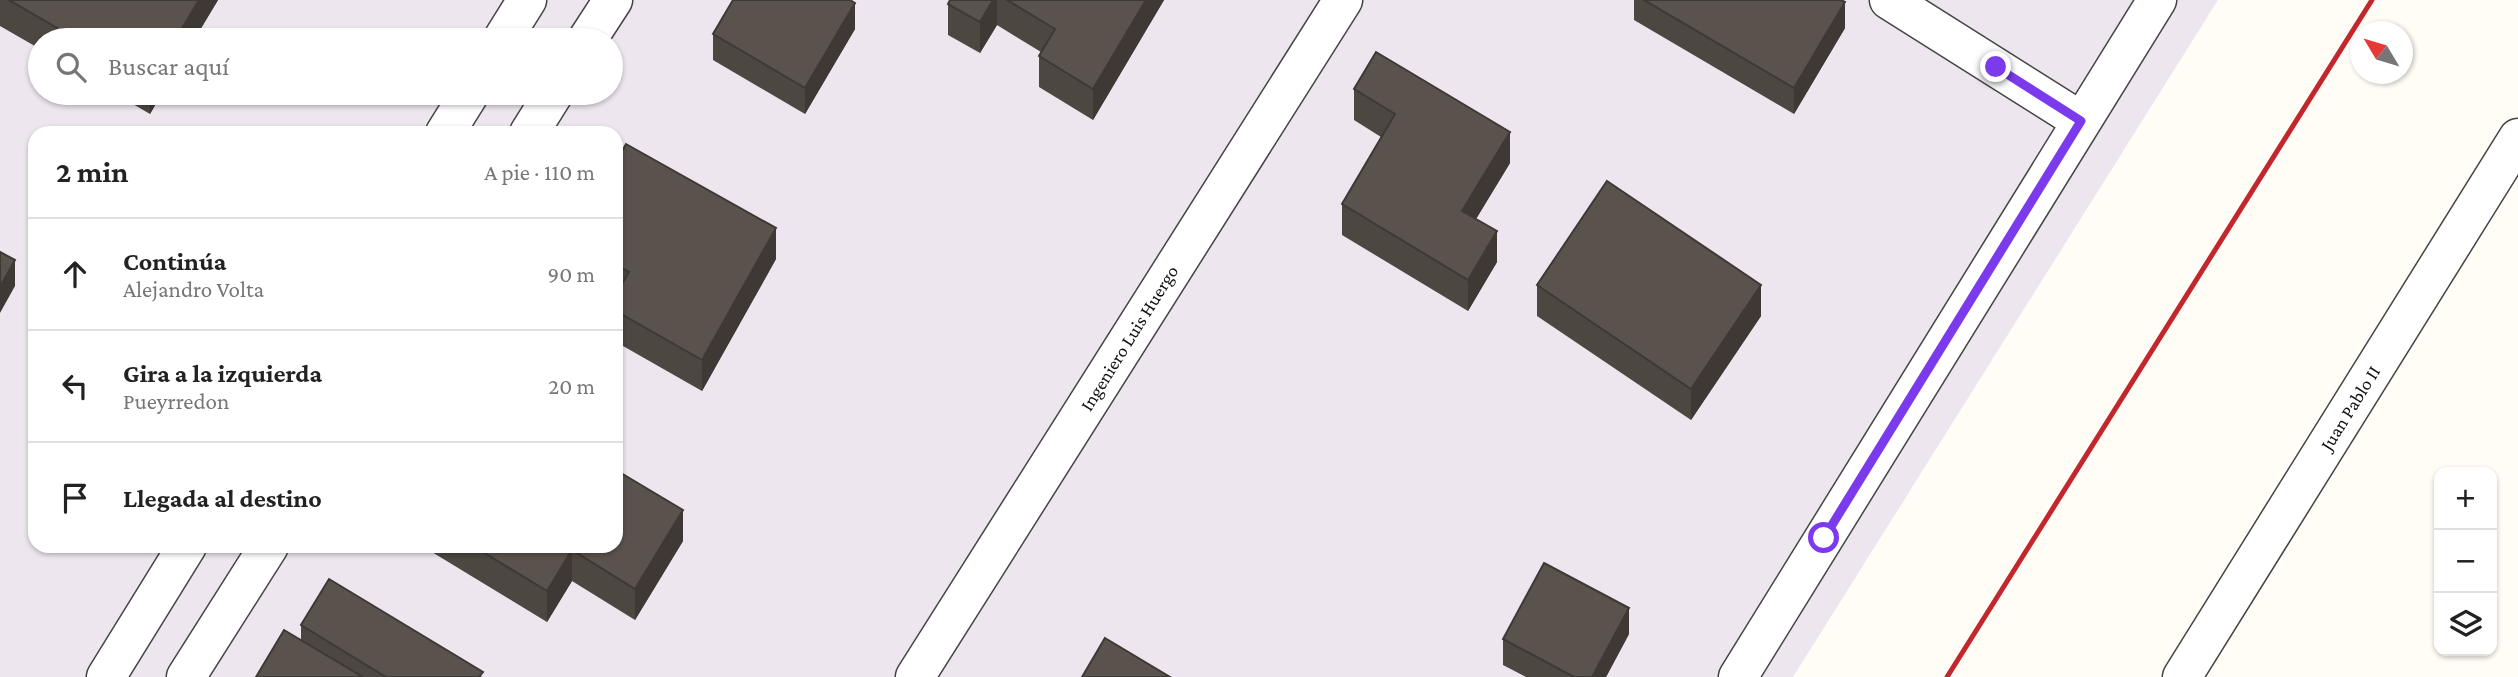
<!DOCTYPE html>
<html lang="es">
<meta charset="utf-8">
<style>
body{margin:0;font-family:"Crimson Pro",serif;background:#f2f2f2;color:#222}
.controls{position:absolute;right:21px;bottom:21px;display:grid;overflow:hidden;border-radius:14px;box-shadow:0 2px 5px #0004}
.controls button{width:63px;height:63px;display:grid;place-items:center;padding:0;border:0;border-bottom:2px solid #e0e0e0;background:#fff;color:#222;font:35px sans-serif}
.compass{position:absolute;left:2350px;top:21px;width:63px;height:63px;border-radius:50%;background:#fff;box-shadow:0 2px 5px #0004;rotate:308deg}
.stop{position:absolute;width:21px;height:21px;margin:-16px;border:5px solid #7c3aed;border-radius:50%;background:#fff}
.stop.end{background:#7c3aed;border-color:#fff;box-shadow:0 2px 7px #0008}
.list{margin:0;padding:0;list-style:none}
h2{display:flex;justify-content:space-between;align-items:center;height:91px;margin:0;padding:0 28px;font-size:30px}
h2 small{font-size:23px;font-weight:400;color:#767676}
.list li{display:grid;grid-template-columns:46px 1fr auto;gap:21px;align-items:center;box-sizing:border-box;height:112px;padding:0 28px;border-top:2px solid #e0e0e0}
.list b{display:block;font-size:26px;white-space:nowrap}
.list p{margin:0;font-size:23px;white-space:nowrap;color:#767676}
.list em{font-size:23px;font-style:normal;color:#767676}
.icon{flex:none;width:38px;height:38px;fill:none;stroke:currentColor;stroke-width:2;stroke-linecap:round;stroke-linejoin:round}
.map{position:relative;flex:none;width:2518px;height:677px;overflow:hidden}
.search{position:absolute;background:#fff;box-shadow:0 2px 5px #0004;left:28px;top:28px;width:595px;height:77px;display:flex;align-items:center;gap:18px;box-sizing:border-box;padding:0 24px;border-radius:38px;color:#767676;font-size:26px}
.panel{position:absolute;background:#fff;box-shadow:0 2px 5px #0004;left:28px;top:126px;width:595px;height:427px;border-radius:21px}
.map>svg:first-child{display:block}
.industrial{fill:#eee6ef;fill-rule:evenodd}
.lines{fill:none;stroke-linecap:round;stroke-linejoin:round}
.minor-casing{stroke:#444;stroke-width:41}
.minor{stroke:#fff;stroke-width:38}
.rail{stroke:#c4262e;stroke-width:5}
.wall{fill:#4d4742}
.shaded-wall{fill:#3f3936}
.building{fill:#5a524d;stroke:#3f3936;stroke-width:2}
.route{stroke:#7c3aed;stroke-width:9}
.labels{text-anchor:middle;dominant-baseline:central;stroke-width:7;stroke-linejoin:round;paint-order:stroke}
.street-label{font-size:19px;fill:#111;stroke:#fff}
</style>
<div class="map">
<svg width="2518" height="677" viewBox="0 0 2518 677">
<rect width="100%" height="100%" fill="#fffdf5"/>
<path class="industrial" d="M0,0H2218L1793,677H0ZM40,40H611V93H40ZM35,133H616V546H35Z"/>
<g class="lines">
<g class="minor-casing">
<g id="minor">
<path d="M1889,0L2081,121"/>
<path d="M502,40L527,0"/>
<path d="M587,40L613,0"/>
<path d="M445,133L470,93"/>
<path d="M529,133L554,93"/>
<path d="M106,677L187,546"/>
<path d="M186,677L269,546"/>
<path d="M915,677L1343,0"/>
<path d="M1738,677L2157,0"/>
<path d="M2182,677L2518,138"/>
</g>
</g>
<use href="#minor" class="minor"/>
<path class="rail" d="M1947,677L2372,0"/>
</g>
<g class="wall">
<path d="M0,0H218L194,40H40V49L0,26Z"/>
<path d="M950,0H1164L1093,120L1039,87V56L1041,52L997,25L980,53L948,35V4Z"/>
<path d="M1634,0H1841L1845,28L1794,114L1634,20Z"/>
<path d="M855,29L805,114L713,60V34Z"/>
<path d="M1354,89L1510,163L1476,219L1497,262L1468,311L1342,235V204L1381,137L1354,120Z"/>
<path d="M114,93H162L150,114Z"/>
<path d="M616,162L776,259L702,391L616,342Z"/>
<path d="M1537,285L1761,316L1691,420L1537,316Z"/>
<path d="M683,541L635,620L572,581L547,622L422,546H616Z"/>
<path d="M301,625L483,677H256L301,640Z"/>
<path d="M1629,634L1606,677H1526L1503,665V639Z"/>
</g>
<g class="shaded-wall">
<path d="M199,0H218L194,40H175Z"/>
<path d="M993,0H997V25L980,53V22Z"/>
<path d="M1146,0H1164L1093,120V89Z"/>
<path d="M1845,2V28L1794,114V88Z"/>
<path d="M855,3V29L805,114V88Z"/>
<path d="M150,93H162L150,114Z"/>
<path d="M1510,132V163L1462,242V211Z"/>
<path d="M776,228V259L702,391V360Z"/>
<path d="M1497,231V262L1468,311V280Z"/>
<path d="M15,260V286L0,313V287Z"/>
<path d="M1761,285V316L1691,420V389Z"/>
<path d="M683,510V541L635,620V589Z"/>
<path d="M572,550V581L547,622V591Z"/>
<path d="M1629,608V634L1606,677H1592Z"/>
</g>
<g class="building">
<path d="M9,0H199L175,40H78Z"/>
<path d="M733,0H850L855,3L805,88L713,34Z"/>
<path d="M950,0H993L980,22L948,4Z"/>
<path d="M1007,0H1146L1093,89L1039,56L1055,29Z"/>
<path d="M1644,0H1841L1845,2L1794,88Z"/>
<path d="M1376,52L1510,132L1462,211L1497,231L1468,280L1342,204L1395,114L1354,89Z"/>
<path d="M626,144L776,228L702,360L616,311V294L629,272L616,265V162Z"/>
<path d="M1607,181L1761,285L1691,389L1537,285Z"/>
<path d="M0,252L15,260L0,287Z"/>
<path d="M616,470L683,510L635,589L572,550L547,591L473,546H616Z"/>
<path d="M1544,563L1629,608L1592,677H1574L1503,639Z"/>
<path d="M329,579L483,672L479,677H386L301,625Z"/>
<path d="M284,630L363,677H256Z"/>
<path d="M1105,638L1170,677H1082Z"/>
</g>
<g class="lines">
<path class="route" d="M1824,538L2081,121L1996,67"/>
</g>
<g class="labels">
<g class="street-label">
<text transform="translate(1129 338) rotate(-58)">Ingeniero Luis Huergo</text>
<text transform="translate(2350 408) rotate(-58)">Juan Pablo II</text>
</g>
</g>
</svg>
<div class="controls">
<button>+</button>
<button>−</button>
<button><svg class="icon" aria-label="layers" viewBox="0 0 24 24"><path d="M12 4l9 5-9 5-9-5zM3 14l9 5 9-5"/></svg></button>
</div>
<svg class="compass" viewBox="-18 -18 36 36"><path d="M0-13l5 13h-10z" fill="#e53935"/><path d="M0 13l5-13h-10z" fill="#767676"/></svg>
<div class="stop" style="left:1824px;top:538px"></div>
<div class="stop end" style="left:1996px;top:67px"></div>
<div class="search"><svg class="icon" aria-label="search" viewBox="0 0 24 24"><circle cx="10" cy="10" r="6"/><path d="M15 15l6 6"/></svg>Buscar aquí</div>
<section class="panel">
<h2>2 min<small>A pie · 110 m</small></h2>
<ul class="list">
<li><svg class="icon" aria-label="ahead" viewBox="0 0 24 24"><path d="M12 20V5M6 11l6-6 6 6"/></svg><div><b>Continúa</b><p>Alejandro Volta</p></div><em>90 m</em></li>
<li><svg class="icon" aria-label="left" viewBox="0 0 24 24"><path d="M17 20v-9H6M10 6l-5 5 5 5"/></svg><div><b>Gira a la izquierda</b><p>Pueyrredon</p></div><em>20 m</em></li>
<li><svg class="icon" aria-label="arrive" viewBox="0 0 24 24"><path d="M6 21V4h12l-3 4 3 4H6"/></svg><div><b>Llegada al destino</b></div></li>
</ul>
</section>
</div>
